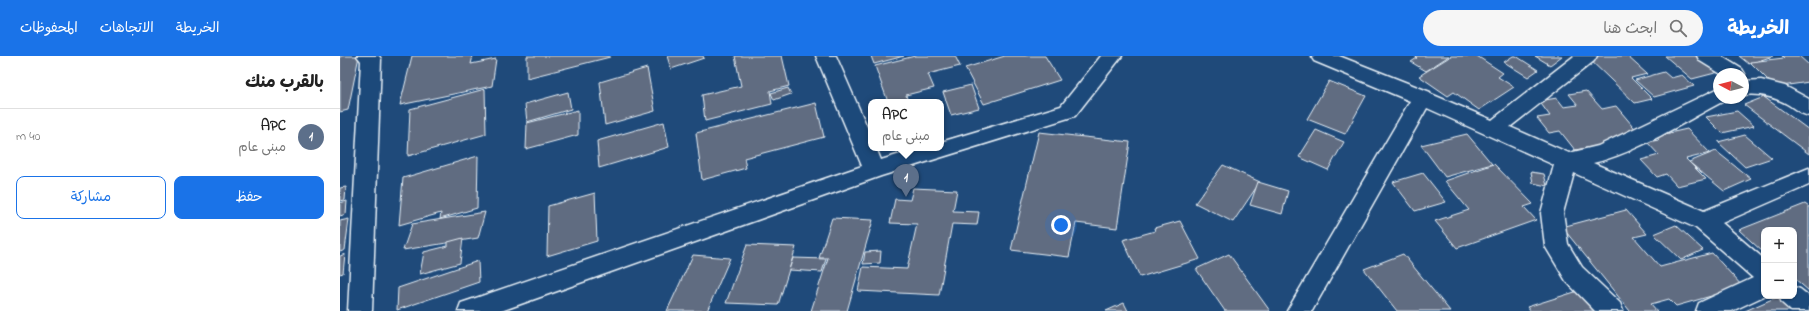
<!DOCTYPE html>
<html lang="ar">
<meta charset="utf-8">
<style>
body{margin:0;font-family:"Indie Flower","Playpen Sans Arabic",sans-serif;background:#f6f6f6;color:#222;direction:rtl}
.controls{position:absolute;right:12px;bottom:12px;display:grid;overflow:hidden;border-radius:8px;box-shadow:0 1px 3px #0004}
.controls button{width:36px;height:36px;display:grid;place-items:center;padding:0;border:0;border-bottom:1px solid #e0e0e0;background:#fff;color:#222;font:20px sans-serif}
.compass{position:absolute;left:1373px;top:12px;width:36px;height:36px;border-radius:50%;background:#fff;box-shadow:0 1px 3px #0004;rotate:277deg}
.you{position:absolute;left:721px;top:169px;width:14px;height:14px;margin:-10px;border:3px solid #fff;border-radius:50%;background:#1a73e8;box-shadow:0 0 0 6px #1a73e833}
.badge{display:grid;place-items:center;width:26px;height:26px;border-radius:50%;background:#1a73e8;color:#fff;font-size:13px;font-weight:700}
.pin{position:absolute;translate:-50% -33px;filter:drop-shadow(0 1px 2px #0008)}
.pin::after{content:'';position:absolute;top:21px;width:14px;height:12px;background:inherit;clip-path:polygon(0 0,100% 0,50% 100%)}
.popup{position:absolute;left:528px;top:43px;width:76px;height:52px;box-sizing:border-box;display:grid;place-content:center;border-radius:8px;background:#fff;filter:drop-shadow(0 1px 3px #0005);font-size:13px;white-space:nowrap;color:#767676}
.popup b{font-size:15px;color:#222}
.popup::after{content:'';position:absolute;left:50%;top:100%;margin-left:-8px;border:8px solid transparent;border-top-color:#fff}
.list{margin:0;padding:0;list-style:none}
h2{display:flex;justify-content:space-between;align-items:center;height:52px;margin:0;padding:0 16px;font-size:17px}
h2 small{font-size:13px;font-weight:400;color:#767676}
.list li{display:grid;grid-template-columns:26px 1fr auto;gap:12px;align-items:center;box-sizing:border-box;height:56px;padding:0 16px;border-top:1px solid #e0e0e0}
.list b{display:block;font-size:15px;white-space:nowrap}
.list p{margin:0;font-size:13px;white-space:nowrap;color:#767676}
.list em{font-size:13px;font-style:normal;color:#767676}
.actions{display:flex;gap:8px;padding:12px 16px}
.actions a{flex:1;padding:9px 0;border:1px solid #1a73e8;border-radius:8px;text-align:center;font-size:14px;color:#1a73e8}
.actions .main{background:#1a73e8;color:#fff}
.icon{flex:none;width:22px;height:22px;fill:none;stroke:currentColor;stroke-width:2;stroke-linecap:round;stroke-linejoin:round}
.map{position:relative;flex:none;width:1469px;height:255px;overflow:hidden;direction:ltr}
header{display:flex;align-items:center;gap:24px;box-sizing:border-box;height:56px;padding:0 20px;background:#1a73e8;color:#fff}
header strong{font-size:19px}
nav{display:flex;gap:22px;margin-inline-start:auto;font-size:14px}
.search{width:280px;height:36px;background:#f6f6f6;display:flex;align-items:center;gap:10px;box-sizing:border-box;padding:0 14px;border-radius:22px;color:#767676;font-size:15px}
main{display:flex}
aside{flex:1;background:#fff}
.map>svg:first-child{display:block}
.building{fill:#616c81;stroke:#e8f1f8}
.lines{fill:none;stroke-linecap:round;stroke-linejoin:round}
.minor-casing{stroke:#e8f1f8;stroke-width:3}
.minor{fill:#1f4a7a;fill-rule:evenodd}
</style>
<header>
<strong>الخريطة</strong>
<div class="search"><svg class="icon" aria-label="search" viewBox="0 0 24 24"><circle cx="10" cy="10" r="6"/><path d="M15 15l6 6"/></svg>ابحث هنا</div>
<nav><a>الخريطة</a><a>الاتجاهات</a><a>المحفوظات</a></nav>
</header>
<main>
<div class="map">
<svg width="1469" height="255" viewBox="0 0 1469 255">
<rect width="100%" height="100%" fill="#1f4a7a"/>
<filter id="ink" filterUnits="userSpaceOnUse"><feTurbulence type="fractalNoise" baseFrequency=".025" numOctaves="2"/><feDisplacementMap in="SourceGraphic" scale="8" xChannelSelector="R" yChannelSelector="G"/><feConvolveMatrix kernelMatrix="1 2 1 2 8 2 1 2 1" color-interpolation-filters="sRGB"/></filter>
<g filter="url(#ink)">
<g class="building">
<path d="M0,0H19L8,54L0,56Z"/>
<path d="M72,0H133L131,8L156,3L152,30L60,49Z"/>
<path d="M187,0H270V1L187,22Z"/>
<path d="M327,0H363L364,2L331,13Z"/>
<path d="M395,0H442L449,30L430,35L432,48L365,65L362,39L401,30Z"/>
<path d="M531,0H564L534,8Z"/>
<path d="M575,0H615L620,10L588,18L594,32L566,39L568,46H548L535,10Z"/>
<path d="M665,0H705L720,24L644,48L625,12Z"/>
<path d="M1075,0H1109L1086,15L1071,6L1077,2Z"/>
<path d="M1111,0H1137L1163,17L1158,21L1174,31L1139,54L1114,36L1108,40L1079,20Z"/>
<path d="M1173,0H1176L1198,14L1188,21L1164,6Z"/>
<path d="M1195,0H1222L1210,9Z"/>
<path d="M1246,0H1287L1307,18L1291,22L1312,43L1295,47Z"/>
<path d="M1325,0H1360L1379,16L1352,23Z"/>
<path d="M1399,0H1433L1409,8Z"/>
<path d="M1442,0H1459L1469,9V16L1467,17L1469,19V26L1435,31L1410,6L1444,2Z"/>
<path d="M307,12L315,55L265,69L260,26Z"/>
<path d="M1324,16L1331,22L1342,19L1354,30L1314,41L1295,24Z"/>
<path d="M989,25L1026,40L1005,78L967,63Z"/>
<path d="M631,29L639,52L611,59L603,36Z"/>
<path d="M448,32L451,38L434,44L431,37Z"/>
<path d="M145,33L146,78L68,100L70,53Z"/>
<path d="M1246,35L1262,53L1276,50L1303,82L1235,94L1220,75L1209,77L1197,62L1210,60L1199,45L1217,42L1224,51L1238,49L1229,38Z"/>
<path d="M228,36L231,53L187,66L185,48Z"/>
<path d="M1424,41L1469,74V98L1404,49Z"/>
<path d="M476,47L484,81L404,102L406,112L362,124L356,77Z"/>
<path d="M238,54V79L186,93L187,67Z"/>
<path d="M1397,55L1414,70L1382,77L1366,61Z"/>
<path d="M324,66L329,91L259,112L257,85Z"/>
<path d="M1347,73L1370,97L1346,103L1366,123L1337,130L1326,118L1317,121L1301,104L1319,99L1307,86L1319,84L1316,80Z"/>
<path d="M976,74L1004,86L988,114L959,101Z"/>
<path d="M699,76L790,86L777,172L736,167L729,201L671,194Z"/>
<path d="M1127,78L1152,108L1105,121L1081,89Z"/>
<path d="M1405,79L1432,102L1405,111L1378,86Z"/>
<path d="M1376,95L1411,123L1384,135L1349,106Z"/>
<path d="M138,100L137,152L100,163L101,157L59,169L63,122Z"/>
<path d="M1154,108L1193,148L1184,151L1196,164L1117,192L1095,165L1129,154L1105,125Z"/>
<path d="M883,109L920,126L893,166L855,147Z"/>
<path d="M1191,116L1204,118L1207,130L1193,127Z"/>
<path d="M1083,117L1106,146L1075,155L1053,126Z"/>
<path d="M918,126L948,135L942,158L910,149Z"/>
<path d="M6,131L5,144L0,145V132Z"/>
<path d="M573,132L617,134L613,155L639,156L637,169L612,168L599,239L518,235L523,211L567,213L577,168L550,167L555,143L570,144Z"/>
<path d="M255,137L257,185L207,200L208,150Z"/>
<path d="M7,145L6,158L0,160V147Z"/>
<path d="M1465,148L1469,151V235L1454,222V174H1424V197L1399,174Z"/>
<path d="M1286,154L1307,178L1294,181L1320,211L1372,197L1403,231L1336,250L1329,243L1311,248L1317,255H1290L1222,171Z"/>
<path d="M145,156L138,182L63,194L72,168Z"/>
<path d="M492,162L533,164L507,255H471L488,202H479Z"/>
<path d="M9,163L5,194L0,196V165Z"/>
<path d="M840,165L860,203L800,221L783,184L815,175L814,172Z"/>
<path d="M1336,169L1363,194L1341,204L1314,178Z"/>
<path d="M123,182L120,207L80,218L84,196L108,190V186Z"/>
<path d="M407,189L456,191L438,249L386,247Z"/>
<path d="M541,195L540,207L523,208L525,196Z"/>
<path d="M5,198L3,217L0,218V200Z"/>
<path d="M889,198L930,255H885L856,213Z"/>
<path d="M1063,198L1110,255H1057L1024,213Z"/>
<path d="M353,199L390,202L367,255H327Z"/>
<path d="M453,202L486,203L482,216L449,214Z"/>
<path d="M138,205L139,226L57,254L58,232Z"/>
<path d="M1238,235L1255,255H1190L1187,251Z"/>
<path d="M1439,240L1457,255H1405Z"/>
<path d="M784,247L788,255H766Z"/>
</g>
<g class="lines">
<g class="minor-casing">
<g id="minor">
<path d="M17,0H39L41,3L32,255H8L21,5Z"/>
<path d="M476,0H496L531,80V92H536L541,104L580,92H601V86L721,50L761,0H782L735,60L541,120L161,255H118L121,247L130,244L522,110Z"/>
<path d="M971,0H999L1090,36L1091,38L1152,64L1234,0H1257L1254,5L1170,71L1229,97L1258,90L1379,32V42H1387L1386,44C1345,65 1297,97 1253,107L1364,155L1469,112V129L1382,167L1424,203V240L1392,255H1356L1359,247L1413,222L1356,172L1234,117L1223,157L1228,188L1242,211L1280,247L1283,255H1255L1226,225L1205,190L1201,157L1214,109L1087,52L972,255H947L1070,45L974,5Z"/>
<path d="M1357,0H1381L1402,13L1405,18L1403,21V18H1381L1360,5Z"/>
<path d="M1421,24L1445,30L1469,43V60C1460,58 1454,52 1447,48C1432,40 1419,37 1403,39V25Z"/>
<path d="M1454,231L1460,233L1469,240V255H1451L1442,247L1439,240H1454Z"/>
</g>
</g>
<use href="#minor" class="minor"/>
</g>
</g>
</svg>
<div class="controls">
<button>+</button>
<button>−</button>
</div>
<svg class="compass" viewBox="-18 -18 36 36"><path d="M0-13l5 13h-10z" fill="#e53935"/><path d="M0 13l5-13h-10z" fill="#767676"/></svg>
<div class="you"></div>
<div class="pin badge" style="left:566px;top:141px;background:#5c6f8a">1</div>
<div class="popup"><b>APC</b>مبنى عام</div>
</div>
<aside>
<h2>بالقرب منك<small></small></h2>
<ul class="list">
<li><span class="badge" style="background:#5c6f8a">1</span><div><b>APC</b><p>مبنى عام</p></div><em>40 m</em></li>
</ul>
<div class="actions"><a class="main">حفظ</a><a>مشاركة</a></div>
</aside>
</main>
